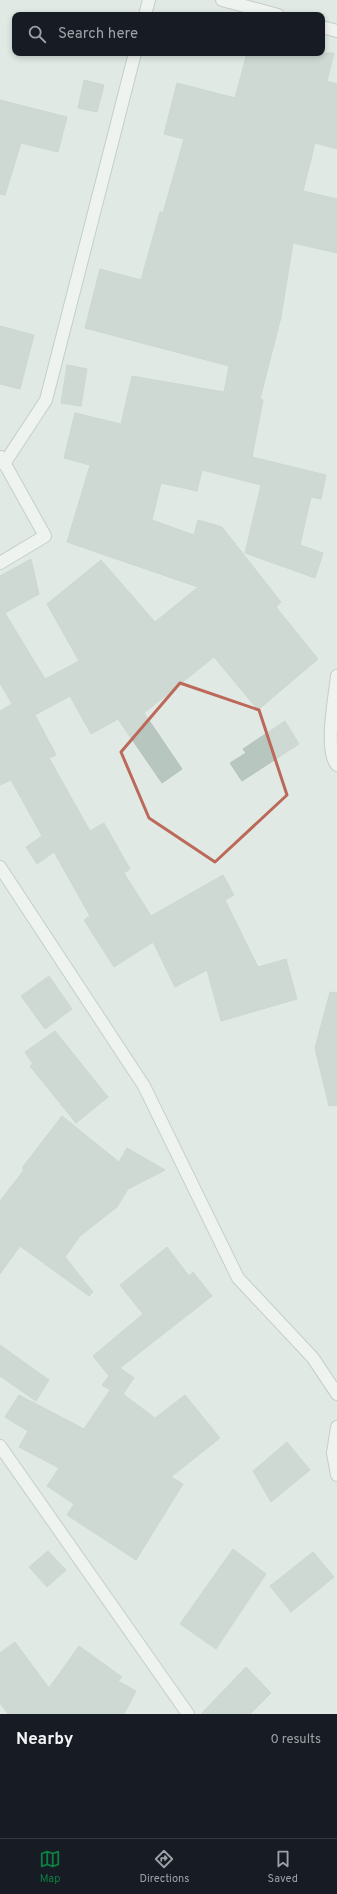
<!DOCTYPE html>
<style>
body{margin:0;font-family:Overpass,sans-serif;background:#242831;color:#f1f3f6}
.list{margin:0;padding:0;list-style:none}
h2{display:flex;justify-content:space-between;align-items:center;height:52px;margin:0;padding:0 16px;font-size:17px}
h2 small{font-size:13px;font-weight:400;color:#9ea1a6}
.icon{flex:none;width:22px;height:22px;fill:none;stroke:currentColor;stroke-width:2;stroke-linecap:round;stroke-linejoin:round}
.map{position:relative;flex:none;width:337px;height:1714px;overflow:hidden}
.search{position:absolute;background:#171b24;box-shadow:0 2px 6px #0003;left:12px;right:12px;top:12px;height:44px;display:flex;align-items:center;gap:10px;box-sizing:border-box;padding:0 14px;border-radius:8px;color:#9ea1a6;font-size:15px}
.sheet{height:124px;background:#171b24}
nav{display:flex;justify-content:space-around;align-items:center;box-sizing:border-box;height:56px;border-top:1px solid #363941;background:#171b24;font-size:11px;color:#9ea1a6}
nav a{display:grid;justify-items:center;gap:2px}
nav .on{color:#0b8043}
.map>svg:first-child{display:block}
.building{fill:#b8c6c0;stroke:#b3c2ba}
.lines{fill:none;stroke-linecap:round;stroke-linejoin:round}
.minor-casing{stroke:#a3b0aa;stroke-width:14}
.minor{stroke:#fff;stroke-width:12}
.marked{fill:none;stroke:#bc6959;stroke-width:3;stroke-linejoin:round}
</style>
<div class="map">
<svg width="337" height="1714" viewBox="0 0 337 1714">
<rect width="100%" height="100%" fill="#e0e9e4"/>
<g class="building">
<path d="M247,53H334L327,81L337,84V149L315,143L303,191L337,199V253L293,243L281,317L260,399L263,400L252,457L326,475L321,499L311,497L300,545L323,553L315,578L245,553L261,485L202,470L197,491L161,483L152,520L194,535L198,520L222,527L281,602L276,607L318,659L258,710L214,657L144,713L182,769L162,783L118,719L91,734L70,696L35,715L56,755L49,758L90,831L104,823L130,869L124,873L151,916L223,875L234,895L225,900L258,967L286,959L297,999L221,1021L207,970L175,987L153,942L114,967L84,920L90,916L54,852L37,864L26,847L42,836L11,780L0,785V711L12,704L0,683V576L31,559L39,594L5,613L45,679L79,661L47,604L101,560L155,622L198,587L67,542L90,465L64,458L75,413L121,424L132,376L224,392L229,366L85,328L100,269L141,280L160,212L163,213L184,139L164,134L177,83L235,98Z"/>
<path d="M84,80L104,85L97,112L78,108Z"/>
<path d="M0,100L67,117L58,152L21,143L5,195L0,194Z"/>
<path d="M0,326L34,335L20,389L0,384Z"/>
<path d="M67,365L87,369L81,406L61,403Z"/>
<path d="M285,721L299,744L242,781L230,763L246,753L243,749Z"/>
<path d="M49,976L72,1009L45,1029L21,996Z"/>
<path d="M330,992L337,993V1105L329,1106L315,1048Z"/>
<path d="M55,1031L108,1097L76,1123L30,1066L33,1064L25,1052Z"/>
<path d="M62,1116L119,1162L127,1148L165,1170L128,1189L117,1207L80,1236L65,1257L93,1292L89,1296L20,1246L0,1274V1201L24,1170L22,1168Z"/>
<path d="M167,1247L189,1276L193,1272L212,1296L120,1368L134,1378L123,1394L155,1418L185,1395L220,1438L171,1477L183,1484L136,1560L67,1515L74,1504L47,1486L59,1468L19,1447L28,1431L5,1417L19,1395L84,1429L110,1390L102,1385L109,1376L93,1356L143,1314L120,1285Z"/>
<path d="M0,1345L49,1380L36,1401L0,1376Z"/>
<path d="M287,1442L310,1470L271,1502L253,1471Z"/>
<path d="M233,1549L266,1574L216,1649L180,1624Z"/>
<path d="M48,1551L66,1570L47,1587L29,1567Z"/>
<path d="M313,1552L334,1577L291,1612L270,1586Z"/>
<path d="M15,1642L49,1688L79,1646L122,1677L118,1681L136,1691L124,1714H8L0,1703V1653Z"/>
<path d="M246,1667L271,1693L250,1714H201Z"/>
</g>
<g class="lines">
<g class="minor-casing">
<g id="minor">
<path d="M222,0L278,15"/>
<path d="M145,15L149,0"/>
<path d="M322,27L337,31"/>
<path d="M4,464L46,400L135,53"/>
<path d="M0,563L45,536L1,457"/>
<path d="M337,676C335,696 324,751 337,765"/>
<path d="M0,867L144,1086L238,1278L313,1358L337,1394"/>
<path d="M337,1427L333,1453L337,1475"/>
<path d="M0,1446L188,1714"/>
</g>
</g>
<use href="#minor" class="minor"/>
</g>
<path d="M0 0H337V1714H0ZM180,683L259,710L287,795L215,862L149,818L121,752Z" fill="#e0e9e4" fill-opacity=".55" fill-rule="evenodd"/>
<path class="marked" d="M180,683L259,710L287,795L215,862L149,818L121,752Z"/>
</svg>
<div class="search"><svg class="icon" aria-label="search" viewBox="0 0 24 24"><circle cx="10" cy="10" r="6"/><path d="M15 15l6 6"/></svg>Search here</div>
</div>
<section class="sheet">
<h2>Nearby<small>0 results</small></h2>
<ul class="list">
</ul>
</section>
<nav>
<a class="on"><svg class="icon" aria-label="map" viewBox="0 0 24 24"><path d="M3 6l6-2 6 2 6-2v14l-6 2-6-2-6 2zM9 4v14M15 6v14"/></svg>Map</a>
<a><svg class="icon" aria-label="directions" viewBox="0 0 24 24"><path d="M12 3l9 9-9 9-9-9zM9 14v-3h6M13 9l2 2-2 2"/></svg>Directions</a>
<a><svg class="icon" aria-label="saved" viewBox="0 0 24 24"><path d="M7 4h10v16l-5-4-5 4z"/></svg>Saved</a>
</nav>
